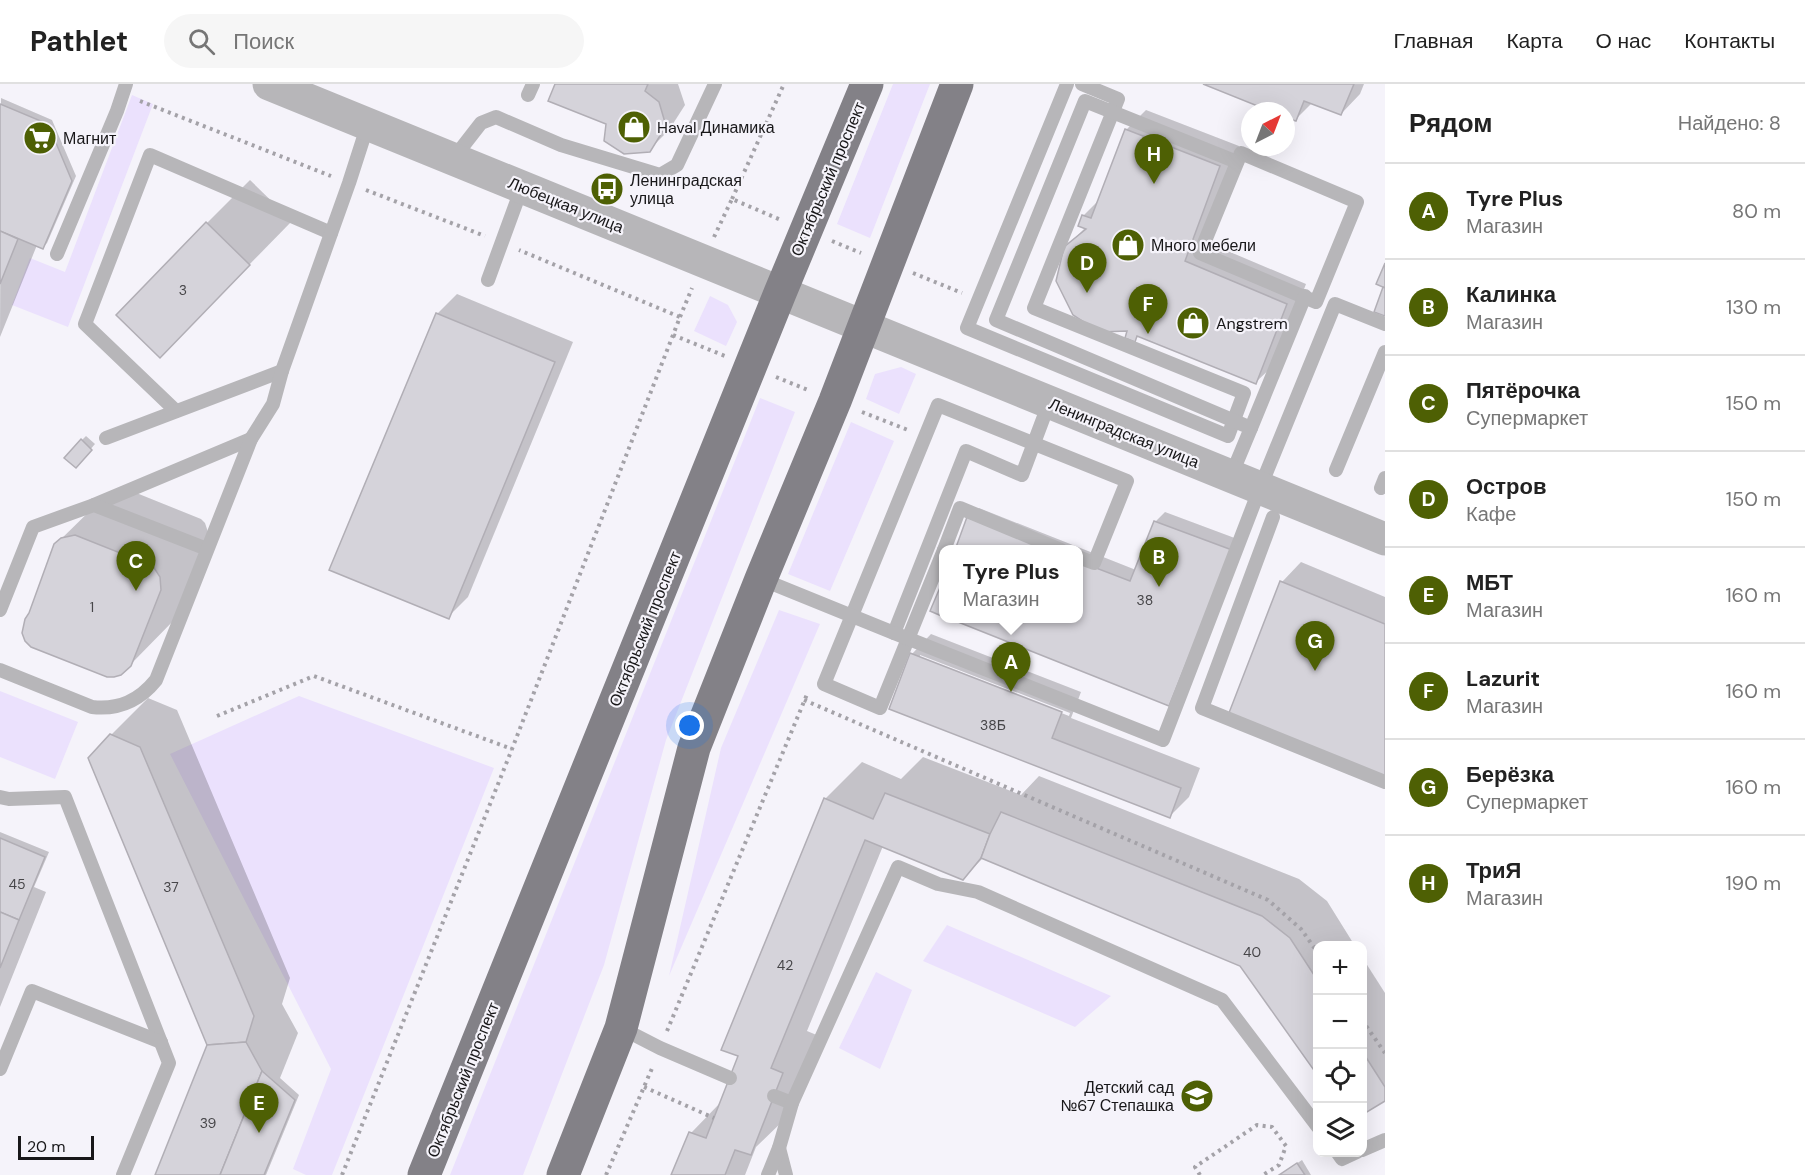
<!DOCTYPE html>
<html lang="ru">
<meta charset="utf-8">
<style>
body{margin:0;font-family:"DM Sans",sans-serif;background:#f6f6f6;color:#222}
.controls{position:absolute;right:18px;bottom:18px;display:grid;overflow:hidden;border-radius:12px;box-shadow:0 6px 24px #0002}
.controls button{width:54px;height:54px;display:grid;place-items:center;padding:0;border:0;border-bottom:2px solid #e0e0e0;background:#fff;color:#222;font:30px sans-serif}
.compass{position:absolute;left:1241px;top:18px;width:54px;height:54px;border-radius:50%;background:#fff;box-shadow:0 6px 24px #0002;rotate:42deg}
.scale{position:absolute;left:18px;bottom:15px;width:76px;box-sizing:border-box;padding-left:6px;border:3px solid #181719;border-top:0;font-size:16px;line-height:21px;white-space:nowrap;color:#181719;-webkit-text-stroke:4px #f5f3fa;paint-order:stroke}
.you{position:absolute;left:690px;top:642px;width:21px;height:21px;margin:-15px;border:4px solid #fff;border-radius:50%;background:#1a73e8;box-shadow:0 0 0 9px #1a73e833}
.badge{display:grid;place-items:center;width:39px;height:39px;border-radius:50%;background:#4e6004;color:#fff;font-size:20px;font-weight:700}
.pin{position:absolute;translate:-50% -50px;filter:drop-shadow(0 2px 3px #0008)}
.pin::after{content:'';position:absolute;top:32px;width:21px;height:18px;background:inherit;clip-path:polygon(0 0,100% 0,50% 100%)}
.popup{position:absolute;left:939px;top:461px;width:144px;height:78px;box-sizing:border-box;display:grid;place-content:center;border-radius:12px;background:#fff;filter:drop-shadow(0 2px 4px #0005);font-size:20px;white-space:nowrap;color:#767676}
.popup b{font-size:22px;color:#222}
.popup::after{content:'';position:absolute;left:50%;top:100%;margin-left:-12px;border:12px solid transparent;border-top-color:#fff}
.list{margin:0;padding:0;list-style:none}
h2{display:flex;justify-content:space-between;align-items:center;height:78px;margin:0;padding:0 24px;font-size:26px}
h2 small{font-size:20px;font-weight:400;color:#767676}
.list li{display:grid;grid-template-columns:39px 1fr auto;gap:18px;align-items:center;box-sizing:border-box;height:96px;padding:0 24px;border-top:2px solid #e0e0e0}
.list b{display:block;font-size:22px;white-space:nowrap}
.list p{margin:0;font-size:20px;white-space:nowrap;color:#767676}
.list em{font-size:20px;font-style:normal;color:#767676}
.icon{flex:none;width:33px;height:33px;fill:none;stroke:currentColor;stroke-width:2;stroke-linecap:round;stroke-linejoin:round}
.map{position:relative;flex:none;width:1385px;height:1091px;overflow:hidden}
header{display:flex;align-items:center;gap:36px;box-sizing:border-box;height:84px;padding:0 30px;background:#fff;border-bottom:2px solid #e0e0e0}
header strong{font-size:28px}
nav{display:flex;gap:33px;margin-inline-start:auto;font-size:21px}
.search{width:420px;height:54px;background:#f6f6f6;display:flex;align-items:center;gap:15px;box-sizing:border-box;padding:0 21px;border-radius:33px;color:#767676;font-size:22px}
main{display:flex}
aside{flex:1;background:#fff}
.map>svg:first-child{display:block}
.green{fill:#ebe1fd}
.shadow{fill:#0003;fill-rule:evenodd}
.building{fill:#d5d3da;stroke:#b1aeb5;stroke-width:1.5}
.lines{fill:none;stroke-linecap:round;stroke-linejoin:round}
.path{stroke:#a4a2a8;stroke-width:4;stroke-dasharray:3 4.5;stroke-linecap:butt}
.service{stroke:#b7b6b9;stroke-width:14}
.tertiary{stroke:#b7b6b9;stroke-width:33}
.primary{stroke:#838187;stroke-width:33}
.labels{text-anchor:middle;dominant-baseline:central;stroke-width:4.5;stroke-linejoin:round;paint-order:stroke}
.number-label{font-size:14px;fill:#474649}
.poi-label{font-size:16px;fill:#181719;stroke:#f5f3fa;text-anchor:start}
.street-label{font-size:16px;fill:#181719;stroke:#f5f3fa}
</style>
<header>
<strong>Pathlet</strong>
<div class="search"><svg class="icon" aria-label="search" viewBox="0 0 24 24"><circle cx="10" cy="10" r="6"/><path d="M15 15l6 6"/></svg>Поиск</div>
<nav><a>Главная</a><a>Карта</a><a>О нас</a><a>Контакты</a></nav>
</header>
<main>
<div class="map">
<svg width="1385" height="1091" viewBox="0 0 1385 1091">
<rect width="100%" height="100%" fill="#f5f3fa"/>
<g class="green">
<path d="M893,0H930L870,154L837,140Z"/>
<path d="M132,11L153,20L68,243L12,221L30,174L65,188Z"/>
<path d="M710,212L728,221L737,238L726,262L694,247Z"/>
<path d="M901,283L916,290L899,330L866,315L875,290Z"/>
<path d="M760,314L795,328L666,656L604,881L523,1091H450Z"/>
<path d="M851,338L894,357L830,507L788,490Z"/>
<path d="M779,526L820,540L669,892L721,664Z"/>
<path d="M0,607L78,638L55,695L0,673Z"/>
<path d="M299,612L494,684L332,1091H306L293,1085L331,985L170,670Z"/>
<path d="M947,841L1111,912L1075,943L923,877Z"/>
<path d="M876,888L912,906L880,985L839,964Z"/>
</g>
<g class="shadow">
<path d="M557,0H678L685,21L669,46L649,66L607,39Z"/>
<path d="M1207,0H1364L1360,10L1341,30L1312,19L1295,36L1286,32V27H1274Z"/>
<path d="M1,14L52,36L76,92L47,159L43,163L37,161L0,253Z"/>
<path d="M1146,26L1239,62L1204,157L1306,200L1276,279L1256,298L1139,251L1135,256L1130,246L1065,164L1086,143L1083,132L1099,116L1126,46Z"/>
<path d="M250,96L292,137L203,228L207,139Z"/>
<path d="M457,210L573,258L468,513L448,533L437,230Z"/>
<path d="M86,352L95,360L76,382L82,356Z"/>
<path d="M129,406L201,435L205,439L209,451L178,532L130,581L24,542L51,477L55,461L104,413Z"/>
<path d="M979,424L1136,486L1155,438L1165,428L1240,456L1179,611L1078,534V466H956L969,434Z"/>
<path d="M1301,478L1385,513V696L1282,498Z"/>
<path d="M931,550L1081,608L1071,634L1200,684L1189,713L1169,733L912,570ZM920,571L1070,629L1069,632L920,574Z"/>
<path d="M148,614L177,626L290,894L282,920L298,949L280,994L299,1011L266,1091H157L209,961L111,651Z"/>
<path d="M923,673L1021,711L1039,692L1299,795L1327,817L1355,862H1318V990L1240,881L984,773L963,794L883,762L807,947L819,952L787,1033L756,1063L745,1091H673L691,1049L722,1017L740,972L825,715L862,678L901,695Z"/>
<path d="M0,748L49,768L34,803L46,808L0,923Z"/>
<path d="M1362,873L1385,909V1016L1362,1030Z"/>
<path d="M1302,1076L1311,1091H1280L1284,1088Z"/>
</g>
<g class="building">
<path d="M555,0H648L645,7L659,18L666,42L650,68L624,70L604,57L606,40L548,17Z"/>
<path d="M1203,0H1354L1341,31L1304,17L1296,37L1286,34V27H1270Z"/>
<path d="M0,20L48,40L72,97L43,165L0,147Z"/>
<path d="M1125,45L1220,82L1185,177L1287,220L1256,300L1137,252L1135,258L1125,254L1127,247L1099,248L1073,231L1056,197L1064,163L1086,145L1078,142L1082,131L1091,134Z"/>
<path d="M206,138L250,181L160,274L116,231Z"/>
<path d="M0,147L18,155L0,200Z"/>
<path d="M1385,179V204L1376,200Z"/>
<path d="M1383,203L1385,204V232L1374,228Z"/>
<path d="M436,229L555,278L449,535L329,486Z"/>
<path d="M81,355L92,366L76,384L64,374Z"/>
<path d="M967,433L1049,466H955Z"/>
<path d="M1154,437L1232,466L1169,622L948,534H1078V477L1130,497Z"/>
<path d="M75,451L153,482L160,493L161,506L131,582L121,591L114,593H107L31,563L25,557L22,549L25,535L29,529L54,460L61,454Z"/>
<path d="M944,494V533L930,527Z"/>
<path d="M1280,497L1385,540V698L1227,634Z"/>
<path d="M910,569L1062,628L1052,654L1181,704L1170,734L889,625Z"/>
<path d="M110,650L140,663L254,932L246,958L207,961L88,674Z"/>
<path d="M885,709L990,750L981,774L963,796L865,756L771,984L783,989L751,1071L735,1066L725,1091H671L689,1048L706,1054L738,972L721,966L824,714L873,735Z"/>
<path d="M1001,728L1262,832L1290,854L1318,897V992L1240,882L981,774L990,750Z"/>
<path d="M0,754L45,773L19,836L0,828Z"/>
<path d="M0,828L19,836L0,884Z"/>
<path d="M246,958L262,987L220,1091H155L207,961Z"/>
<path d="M1362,967L1385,1003V1017L1362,1031Z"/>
<path d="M262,987L295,1016L264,1091H220Z"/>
<path d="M1297,1079L1305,1091H1279Z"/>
</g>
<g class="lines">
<g class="path">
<path d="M140,17L331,92"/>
<path d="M366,106L485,152"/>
<path d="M732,115L784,0"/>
<path d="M714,153L732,115L781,136"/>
<path d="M832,157L861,169"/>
<path d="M913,189L962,209"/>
<path d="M680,233L692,204"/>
<path d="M673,251L725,272"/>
<path d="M776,293L808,306"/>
<path d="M862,328L908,346"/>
<path d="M804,616L1268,816L1301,845L1318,869"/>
<path d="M217,632L314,592L512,665"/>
<path d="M1362,936L1385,969"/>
<path d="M667,947L808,608"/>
<path d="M644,1003L714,1034"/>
<path d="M342,1091L512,665L680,233L519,166"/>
<path d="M606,1091L653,982"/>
<path d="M1200,1091L1195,1083L1257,1041L1272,1043L1286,1062L1279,1081L1263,1091"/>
</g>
<g class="service">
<path d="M1067,0L967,244L1228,352L1244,309L1034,224L1118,15L1082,0"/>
<path d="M528,11L533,0"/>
<path d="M1241,69L1357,118L1316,218L1200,169Z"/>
<path d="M453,75L481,39L496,33L561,61L660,91L677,81L715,0"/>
<path d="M57,170L117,27L126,0"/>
<path d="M488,196L522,103"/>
<path d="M176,327L85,240L150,71L331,149"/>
<path d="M1251,344L1305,212"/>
<path d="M106,354L282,287"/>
<path d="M1336,386L1385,268"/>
<path d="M1231,392L1251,344L996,236L1085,17L1237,78"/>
<path d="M1381,404L1385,394"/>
<path d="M94,421L251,355"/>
<path d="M1273,433L1202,624L1385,698"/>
<path d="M944,466L880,624L824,600L938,321L1127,397L1094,479L1078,473"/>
<path d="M944,466L960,424L1061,466"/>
<path d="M761,495L894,549L966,367L1022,391L1049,319"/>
<path d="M0,526L33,443L94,421L207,465"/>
<path d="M894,549L1163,656L1260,404L1335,220L1385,240"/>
<path d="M0,586L92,623C119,626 139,617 156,596L251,355L273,320L282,287L349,99L368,40"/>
<path d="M0,713L9,715L65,713L169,979L123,1091"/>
<path d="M621,944L660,964L730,994"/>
<path d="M0,985L32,907L161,958"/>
<path d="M774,1012L792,1019"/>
<path d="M779,1064L786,1091"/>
<path d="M1362,1066L1385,1056"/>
<path d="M1337,1068L1342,1075L1357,1068"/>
<path d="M768,1091L779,1064L792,1019L898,783L938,800L978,808L1222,916L1318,1043"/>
</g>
<path class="tertiary" d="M269,0L1385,455"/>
<g class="primary">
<path d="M424,1091L780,209L867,0"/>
<path d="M563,1091L621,944L694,664L761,495L835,317L957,0"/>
</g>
</g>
<defs>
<g id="shop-disc" transform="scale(1.725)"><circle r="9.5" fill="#4e6004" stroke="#f5f3fa"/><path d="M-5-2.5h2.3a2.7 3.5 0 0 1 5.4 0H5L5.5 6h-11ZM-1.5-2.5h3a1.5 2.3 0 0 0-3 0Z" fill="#fff"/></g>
<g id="supermarket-disc" transform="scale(1.725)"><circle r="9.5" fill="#4e6004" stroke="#f5f3fa"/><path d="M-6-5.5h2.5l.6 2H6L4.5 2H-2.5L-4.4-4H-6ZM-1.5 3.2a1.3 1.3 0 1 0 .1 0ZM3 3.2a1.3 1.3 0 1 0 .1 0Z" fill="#fff"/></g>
<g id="bus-disc" transform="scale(1.725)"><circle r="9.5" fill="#4e6004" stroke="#f5f3fa"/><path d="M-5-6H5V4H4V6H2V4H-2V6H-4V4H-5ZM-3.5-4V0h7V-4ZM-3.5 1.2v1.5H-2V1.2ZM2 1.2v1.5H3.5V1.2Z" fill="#fff"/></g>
<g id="school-disc" transform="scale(1.725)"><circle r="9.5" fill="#4e6004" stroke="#f5f3fa"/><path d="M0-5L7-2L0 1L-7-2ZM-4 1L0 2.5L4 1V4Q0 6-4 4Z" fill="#fff"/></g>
</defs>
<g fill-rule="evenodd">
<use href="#shop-disc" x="634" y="43"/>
<use href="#supermarket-disc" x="40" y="54"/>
<use href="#bus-disc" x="607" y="105"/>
<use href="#shop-disc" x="1128" y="161"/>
<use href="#shop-disc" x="1193" y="239"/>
<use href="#school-disc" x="1197" y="1012"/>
</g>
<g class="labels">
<g class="number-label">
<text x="183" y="206">3</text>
<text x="1145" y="516">38</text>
<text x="92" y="523">1</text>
<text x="993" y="641">38Б</text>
<text x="17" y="800">45</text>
<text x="171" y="803">37</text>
<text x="1252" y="868">40</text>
<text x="785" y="881">42</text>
<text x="208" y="1039">39</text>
</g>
<g class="poi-label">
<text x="657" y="43">Haval Динамика</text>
<text x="63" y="54">Магнит</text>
<text x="630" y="96">Ленинградская<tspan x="630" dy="18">улица</tspan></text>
<text x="1151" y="161">Много мебели</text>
<text x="1216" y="239">Angstrem</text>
<text x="1174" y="1003" text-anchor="end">Детский сад<tspan x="1174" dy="18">№67 Степашка</tspan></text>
</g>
<g class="street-label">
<text transform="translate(828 95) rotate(-67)">Октябрьский проспект</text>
<text transform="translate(566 121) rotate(22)">Любецкая улица</text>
<text transform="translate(1124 349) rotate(22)">Ленинградская улица</text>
<text transform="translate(645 545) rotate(-68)">Октябрьский проспект</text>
<text transform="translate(463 996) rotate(-68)">Октябрьский проспект</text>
</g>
</g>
</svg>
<div class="controls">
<button>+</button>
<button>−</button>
<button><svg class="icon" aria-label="locate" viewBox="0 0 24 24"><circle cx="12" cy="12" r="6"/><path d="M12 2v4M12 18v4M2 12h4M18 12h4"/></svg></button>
<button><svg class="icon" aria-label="layers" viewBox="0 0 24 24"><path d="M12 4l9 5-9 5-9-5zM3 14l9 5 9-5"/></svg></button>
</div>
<svg class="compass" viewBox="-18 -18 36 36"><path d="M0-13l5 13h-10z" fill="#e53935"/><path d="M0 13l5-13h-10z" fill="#767676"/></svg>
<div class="scale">20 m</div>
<div class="you"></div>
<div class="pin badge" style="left:1011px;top:608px">A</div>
<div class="popup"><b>Tyre Plus</b>Магазин</div>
<div class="pin badge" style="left:1159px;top:503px">B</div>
<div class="pin badge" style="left:136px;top:507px">C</div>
<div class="pin badge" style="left:1087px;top:209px">D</div>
<div class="pin badge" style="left:259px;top:1049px">E</div>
<div class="pin badge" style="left:1148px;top:250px">F</div>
<div class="pin badge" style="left:1315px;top:587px">G</div>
<div class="pin badge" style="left:1154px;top:100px">H</div>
</div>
<aside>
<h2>Рядом<small>Найдено: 8</small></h2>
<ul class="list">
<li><span class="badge">A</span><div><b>Tyre Plus</b><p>Магазин</p></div><em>80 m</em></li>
<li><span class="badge">B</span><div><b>Калинка</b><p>Магазин</p></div><em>130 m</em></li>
<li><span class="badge">C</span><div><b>Пятёрочка</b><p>Супермаркет</p></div><em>150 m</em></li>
<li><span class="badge">D</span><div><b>Остров</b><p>Кафе</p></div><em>150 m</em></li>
<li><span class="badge">E</span><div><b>МБТ</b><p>Магазин</p></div><em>160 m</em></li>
<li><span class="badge">F</span><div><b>Lazurit</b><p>Магазин</p></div><em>160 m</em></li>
<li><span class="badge">G</span><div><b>Берёзка</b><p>Супермаркет</p></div><em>160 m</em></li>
<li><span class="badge">H</span><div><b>ТриЯ</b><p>Магазин</p></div><em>190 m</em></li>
</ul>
</aside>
</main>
